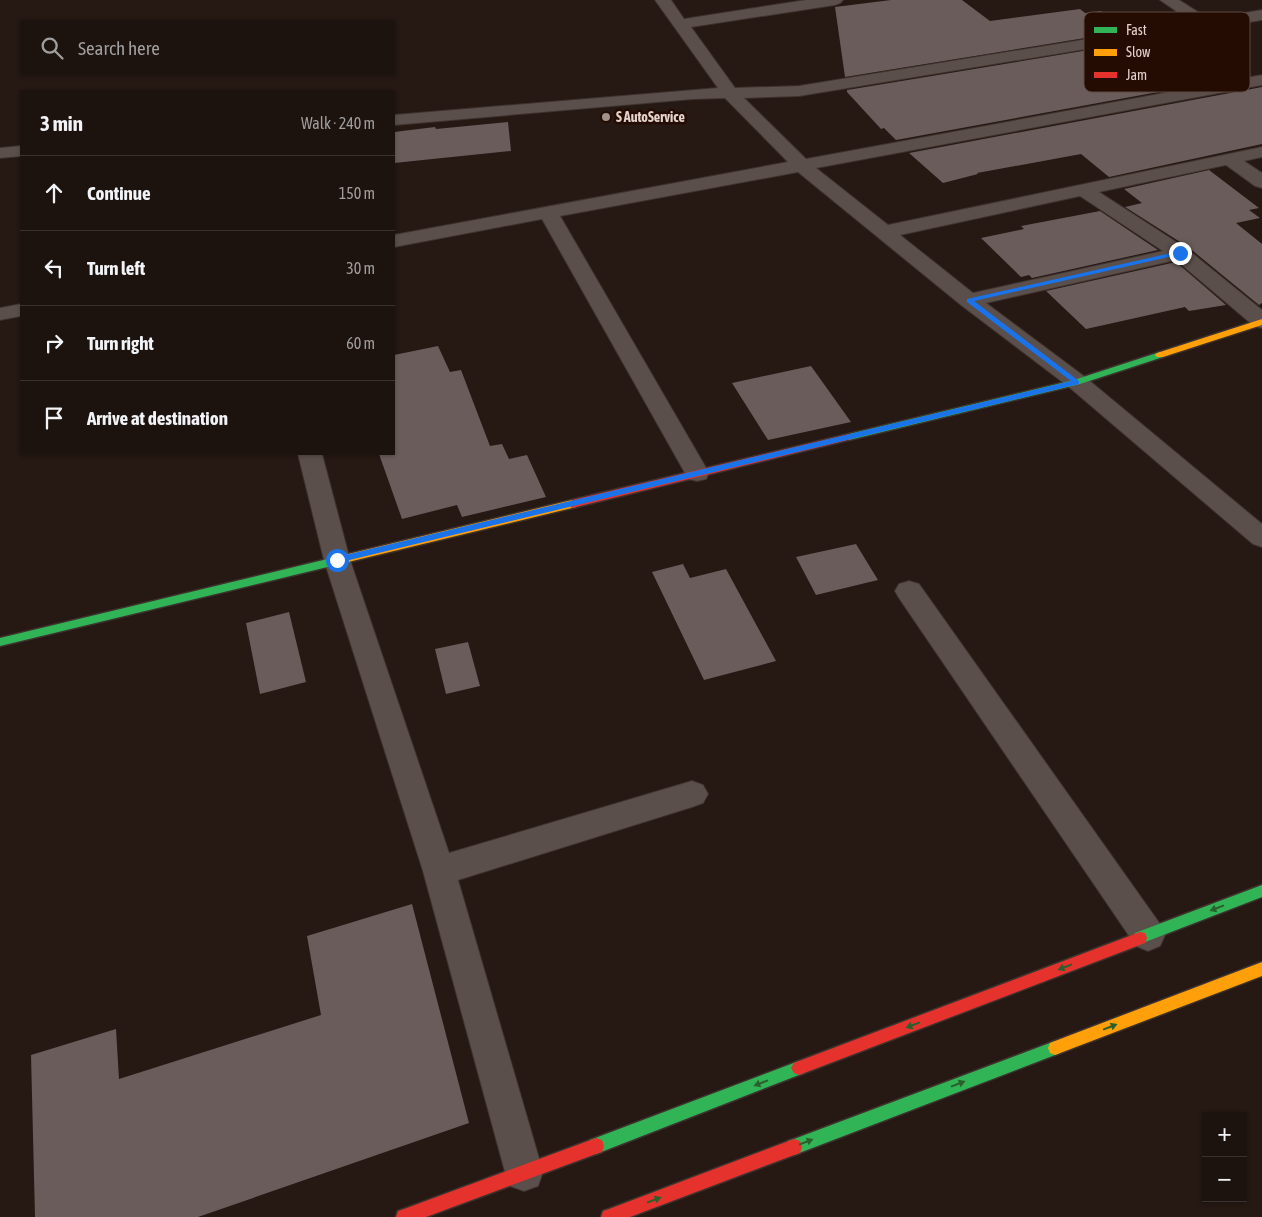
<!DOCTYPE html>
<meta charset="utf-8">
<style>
body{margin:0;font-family:"Asap Condensed",sans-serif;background:#29201c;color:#f1f3f6}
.controls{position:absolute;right:15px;bottom:15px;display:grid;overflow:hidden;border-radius:0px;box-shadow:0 1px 4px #0004}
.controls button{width:45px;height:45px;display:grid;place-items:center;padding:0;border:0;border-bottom:1px solid #3a322e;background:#1c120e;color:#f1f3f6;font:25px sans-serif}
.stop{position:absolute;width:15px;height:15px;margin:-11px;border:4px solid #1a73e8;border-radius:50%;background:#fff}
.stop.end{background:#1a73e8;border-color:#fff;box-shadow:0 1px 5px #0008}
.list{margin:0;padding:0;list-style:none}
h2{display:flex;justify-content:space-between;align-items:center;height:65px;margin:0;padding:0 20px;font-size:21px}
h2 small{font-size:16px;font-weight:400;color:#a09e9e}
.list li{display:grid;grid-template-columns:32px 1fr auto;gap:15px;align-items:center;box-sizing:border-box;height:75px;padding:0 20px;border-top:1px solid #3a322e}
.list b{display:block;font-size:19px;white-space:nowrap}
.list em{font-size:16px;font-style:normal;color:#a09e9e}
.icon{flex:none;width:28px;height:28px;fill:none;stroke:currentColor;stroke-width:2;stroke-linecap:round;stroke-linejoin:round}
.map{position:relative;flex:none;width:1262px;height:1217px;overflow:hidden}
.search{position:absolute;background:#1c120e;box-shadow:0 1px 4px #0004;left:20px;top:20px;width:375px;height:55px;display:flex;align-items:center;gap:12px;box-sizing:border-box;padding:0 18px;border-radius:0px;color:#a09e9e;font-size:19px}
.panel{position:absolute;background:#1c120e;box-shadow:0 1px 4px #0004;left:20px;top:90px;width:375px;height:365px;border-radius:0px}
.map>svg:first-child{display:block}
.building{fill:#695c5b}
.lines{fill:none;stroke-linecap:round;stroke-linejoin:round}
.street-casing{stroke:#3e322e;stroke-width:2}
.fast-casing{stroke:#3e322e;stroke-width:3}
.slow-casing{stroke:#3e322e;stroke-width:3}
.jam-casing{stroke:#3e322e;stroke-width:3}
.street{fill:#5a4f4a;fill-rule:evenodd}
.fast{fill:#30b455;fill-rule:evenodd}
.slow{fill:#ff9f0a;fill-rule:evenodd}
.jam{fill:#e5322d;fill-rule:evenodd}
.oneway{fill:#2a602c}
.route{fill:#1a73e8}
.poi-dot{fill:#a2928a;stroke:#240c03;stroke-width:2}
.labels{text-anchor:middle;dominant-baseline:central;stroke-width:5;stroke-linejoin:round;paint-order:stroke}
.far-poi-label{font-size:14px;font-weight:bold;fill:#e5d3cb;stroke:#240c03;text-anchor:start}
.key{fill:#240c03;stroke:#5e483f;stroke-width:1}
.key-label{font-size:14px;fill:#e5d3cb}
</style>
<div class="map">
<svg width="1262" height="1217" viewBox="0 0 1262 1217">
<rect width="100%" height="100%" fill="#261812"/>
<g class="building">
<path d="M891,0H962L990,21L1080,9L1085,13L1101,11L1128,31L845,77L835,7Z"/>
<path d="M1143,41L1160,54L1207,46L1251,75L896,140L884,128L881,129L847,92V90Z"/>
<path d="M1262,87V144L1109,177L1081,154L977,173L978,174L943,183L909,153Z"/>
<path d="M508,122L511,151L394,163V132L435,127L436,129Z"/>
<path d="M1209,170L1259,208L1249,210L1260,218L1236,223L1262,244V303L1259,305L1188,247L1125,207L1142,203L1124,189Z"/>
<path d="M1100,211L1158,250L1032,278L1029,275L1021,277L981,238L1024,229L1021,226Z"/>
<path d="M1176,262L1226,305L1189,311L1185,307L1086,329L1046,291Z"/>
<path d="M438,346L450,372L461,370L490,446L502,444L509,459L527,455L546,497L462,517L457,505L402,519L379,454H394V355Z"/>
<path d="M811,366L851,422L768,440L732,383Z"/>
<path d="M856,544L878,580L816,595L796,557Z"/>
<path d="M683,564L690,578L726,569L776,661L704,680L652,572Z"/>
<path d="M289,612L306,682L260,694L246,623Z"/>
<path d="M468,642L480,686L446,694L435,649Z"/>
<path d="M412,904L469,1123L198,1217H35L31,1055L116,1029L119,1079L321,1015L307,936Z"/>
</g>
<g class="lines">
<g class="street-casing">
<g id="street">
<path d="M655,0H671L684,19L806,0H843L840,3L835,5L691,27L735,88L799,86L1192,22L1160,0H1179L1209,19L1262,10V20L799,96L744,98L806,159L1262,75V85L816,168L888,225L1262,147V157L1244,161L1262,173V188L1255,186L1226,165L1099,192L1187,249L1262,310V328L1254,326L1176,260L986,303L1085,377L1262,524V547L1253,544L1069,387L961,305L798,172L560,216L709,473L706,479L697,481L688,479L685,473L542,219L394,247V235L788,162L725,98L693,99L394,125V115L718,88ZM1080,196L1163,251L973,293L900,235Z"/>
<path d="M21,146V156L0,158V148Z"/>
<path d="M21,304V316L0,320V308Z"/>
<path d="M298,454H322L350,560L449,853L692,781L703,785L708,794L703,803L692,807L458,880L543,1172L538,1186L524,1191L510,1186L505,1172L423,871L324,560Z"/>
<path d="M909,581L919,584L1160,924L1165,935L1160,946L1148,951L1136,946L899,598L895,591L899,584Z"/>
</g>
</g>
<g class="fast-casing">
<g id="fast">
<path d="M1160,352L1163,353V357L1080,384L849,440L844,437L849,434L1074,380Z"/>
<path d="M340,556L345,560L344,563L0,646V638Z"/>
<path d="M1262,885V897L1140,944L1135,943L1133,938L1135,933Z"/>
<path d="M1055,1041L1060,1043L1062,1048L1060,1053L1055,1055L794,1155L788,1153L786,1147L788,1141L794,1139Z"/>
<path d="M799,1061L804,1063L807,1068L804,1073L596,1154L590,1152L588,1146L590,1140Z"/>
</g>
</g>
<g class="slow-casing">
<g id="slow">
<path d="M1262,319V325L1163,357H1157L1155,355L1157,353Z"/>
<path d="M572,500L577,504L576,507L340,564L335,560L340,556Z"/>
<path d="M1262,962V976L1055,1055L1050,1053L1048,1048L1050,1043L1055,1041Z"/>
</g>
</g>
<g class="jam-casing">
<g id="jam">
<path d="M849,434L854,437L852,439L572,508L567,504L572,500Z"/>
<path d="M1140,932L1145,933L1147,938L1145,943L799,1075L794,1073L791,1068L794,1063L799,1061Z"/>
<path d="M596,1138L602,1140L604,1146L602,1152L596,1154L426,1217H396L398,1211L404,1209Z"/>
<path d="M794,1139L800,1141L802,1147L800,1153L794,1155L630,1217H601L603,1211L609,1209Z"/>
</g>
</g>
<use href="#street" class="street"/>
<use href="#fast" class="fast"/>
<use href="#slow" class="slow"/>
<use href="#jam" class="jam"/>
</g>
<defs><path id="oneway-solid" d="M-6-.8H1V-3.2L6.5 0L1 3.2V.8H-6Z" transform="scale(1.25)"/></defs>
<g class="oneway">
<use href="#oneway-solid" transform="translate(1217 908) rotate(159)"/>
<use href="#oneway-solid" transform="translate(1065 967) rotate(159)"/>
<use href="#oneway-solid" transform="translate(913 1025) rotate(159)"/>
<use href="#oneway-solid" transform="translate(1110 1027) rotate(-21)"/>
<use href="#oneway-solid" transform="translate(761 1083) rotate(159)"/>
<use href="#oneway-solid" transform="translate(958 1084) rotate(-21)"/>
<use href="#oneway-solid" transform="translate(806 1142) rotate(-21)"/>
<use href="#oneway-solid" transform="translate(654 1200) rotate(-21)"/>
</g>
<path class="route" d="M1180,251L1182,254L974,301L1079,381V384L337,563L333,560L337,557L1071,381L967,302V299Z"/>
<circle class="poi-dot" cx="606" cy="117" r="5"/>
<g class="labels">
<g class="far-poi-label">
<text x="616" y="117">S AutoService</text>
</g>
</g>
<rect x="1084" y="12" width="166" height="80" rx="8" class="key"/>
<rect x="1094" y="27" width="23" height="6" fill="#30b455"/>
<rect x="1094" y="49" width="23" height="7" fill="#ff9f0a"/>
<rect x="1094" y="72" width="23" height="6" fill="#e5322d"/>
<g class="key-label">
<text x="1126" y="35">Fast</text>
<text x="1126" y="57">Slow</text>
<text x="1126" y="80">Jam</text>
</g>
</svg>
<div class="controls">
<button>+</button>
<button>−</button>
</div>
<div class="stop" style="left:337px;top:560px"></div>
<div class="stop end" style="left:1180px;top:253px"></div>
<div class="search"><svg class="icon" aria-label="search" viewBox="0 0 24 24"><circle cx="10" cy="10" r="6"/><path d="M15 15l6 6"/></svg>Search here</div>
<section class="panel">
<h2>3 min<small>Walk · 240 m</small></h2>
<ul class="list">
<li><svg class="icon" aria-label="ahead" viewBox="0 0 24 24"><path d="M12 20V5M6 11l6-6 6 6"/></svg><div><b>Continue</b></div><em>150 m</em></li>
<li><svg class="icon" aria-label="left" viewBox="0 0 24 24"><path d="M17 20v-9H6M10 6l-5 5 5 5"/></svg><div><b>Turn left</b></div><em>30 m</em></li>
<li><svg class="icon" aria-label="right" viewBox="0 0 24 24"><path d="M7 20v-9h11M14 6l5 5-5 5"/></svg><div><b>Turn right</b></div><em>60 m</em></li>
<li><svg class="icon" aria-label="arrive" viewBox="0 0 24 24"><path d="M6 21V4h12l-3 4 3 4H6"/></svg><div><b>Arrive at destination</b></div></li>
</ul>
</section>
</div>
